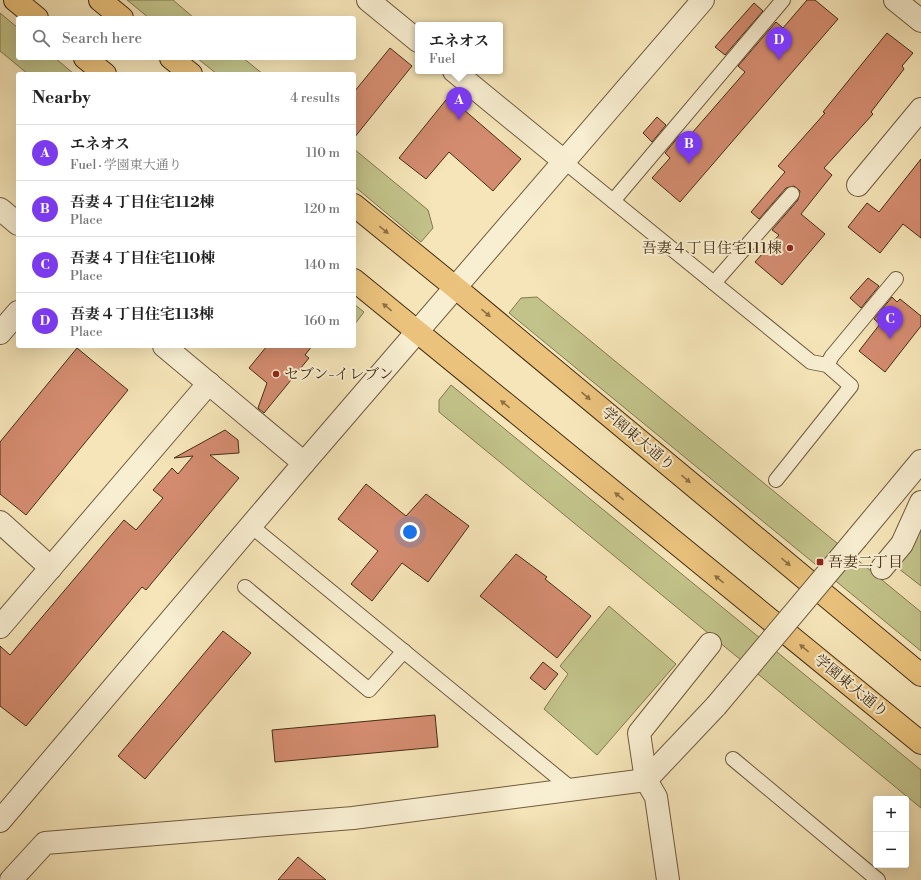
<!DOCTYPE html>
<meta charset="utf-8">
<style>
body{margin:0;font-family:"Libre Bodoni","Noto Serif JP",serif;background:#f2f2f2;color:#222}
.controls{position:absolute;right:12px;bottom:12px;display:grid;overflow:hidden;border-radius:4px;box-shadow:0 4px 16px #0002}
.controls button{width:36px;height:36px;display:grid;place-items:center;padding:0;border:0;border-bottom:1px solid #e0e0e0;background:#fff;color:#222;font:20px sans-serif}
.you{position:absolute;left:410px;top:532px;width:14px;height:14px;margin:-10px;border:3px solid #fff;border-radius:50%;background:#1a73e8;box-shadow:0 0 0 6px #1a73e833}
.badge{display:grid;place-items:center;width:26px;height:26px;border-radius:50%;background:#7c3aed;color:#fff;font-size:13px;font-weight:700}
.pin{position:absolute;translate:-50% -33px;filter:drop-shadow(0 1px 2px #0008)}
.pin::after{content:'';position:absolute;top:21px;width:14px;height:12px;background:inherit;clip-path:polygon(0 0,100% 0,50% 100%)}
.popup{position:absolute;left:415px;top:22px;width:88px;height:52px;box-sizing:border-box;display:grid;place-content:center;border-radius:4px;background:#fff;filter:drop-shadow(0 1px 3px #0005);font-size:13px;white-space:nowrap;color:#767676}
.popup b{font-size:15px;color:#222}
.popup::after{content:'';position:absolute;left:50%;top:100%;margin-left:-8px;border:8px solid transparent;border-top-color:#fff}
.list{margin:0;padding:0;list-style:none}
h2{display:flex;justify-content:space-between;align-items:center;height:52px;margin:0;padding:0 16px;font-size:17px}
h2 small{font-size:13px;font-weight:400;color:#767676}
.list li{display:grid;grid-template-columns:26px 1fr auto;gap:12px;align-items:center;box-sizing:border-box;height:56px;padding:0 16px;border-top:1px solid #e0e0e0}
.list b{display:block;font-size:15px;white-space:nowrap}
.list p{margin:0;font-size:13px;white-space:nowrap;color:#767676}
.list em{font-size:13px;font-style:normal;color:#767676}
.icon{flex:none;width:22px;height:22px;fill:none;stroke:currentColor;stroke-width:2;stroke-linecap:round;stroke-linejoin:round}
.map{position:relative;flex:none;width:921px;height:880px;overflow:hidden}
.search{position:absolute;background:#fff;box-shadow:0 4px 16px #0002;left:16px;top:16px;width:340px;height:44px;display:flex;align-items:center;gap:10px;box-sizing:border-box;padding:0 14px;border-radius:4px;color:#767676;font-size:15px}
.panel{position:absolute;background:#fff;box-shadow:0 4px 16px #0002;left:16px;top:72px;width:340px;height:276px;border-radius:4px}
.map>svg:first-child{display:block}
.green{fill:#c2c38a;stroke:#837850}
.building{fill:#d48c70;stroke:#442d15}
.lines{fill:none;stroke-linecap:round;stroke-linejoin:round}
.service-casing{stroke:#705b3e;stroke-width:16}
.pedestrian-casing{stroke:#705b3e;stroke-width:24}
.minor-casing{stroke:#705b3e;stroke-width:24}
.tertiary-casing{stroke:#705b3e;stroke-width:24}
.primary-casing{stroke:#442d15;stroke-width:24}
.service{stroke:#f8eed1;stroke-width:14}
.pedestrian{stroke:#f8eed1;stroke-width:22}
.minor{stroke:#f8eed1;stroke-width:22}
.tertiary{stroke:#f8eed1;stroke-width:22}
.primary{stroke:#eac27c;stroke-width:22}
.pedestrian-bridge-casing{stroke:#705b3e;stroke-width:24;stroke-linecap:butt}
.pedestrian-bridge{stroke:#f8eed1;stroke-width:22}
.oneway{fill:#8f7043}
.poi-dot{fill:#8f2418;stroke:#f8eed1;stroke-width:1.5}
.labels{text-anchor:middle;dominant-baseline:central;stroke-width:4;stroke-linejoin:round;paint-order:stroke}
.poi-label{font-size:15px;fill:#442d15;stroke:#f8eed1;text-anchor:start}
.street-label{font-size:15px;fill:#442d15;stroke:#f8eed1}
</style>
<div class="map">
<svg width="921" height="880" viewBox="0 0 921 880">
<rect width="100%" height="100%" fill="#f5e5b8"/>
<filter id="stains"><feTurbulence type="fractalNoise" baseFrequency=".005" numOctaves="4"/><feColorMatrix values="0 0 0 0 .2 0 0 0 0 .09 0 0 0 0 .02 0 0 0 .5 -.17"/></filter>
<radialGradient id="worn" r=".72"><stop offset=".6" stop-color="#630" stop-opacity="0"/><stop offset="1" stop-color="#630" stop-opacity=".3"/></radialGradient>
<g class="green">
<path d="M127,0H173L194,18H149Z"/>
<path d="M0,13L18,28V58H55L74,74H28L0,51Z"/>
<path d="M197,58H243L263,74H217Z"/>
<path d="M354,149L428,210L433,228L421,242L354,186Z"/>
<path d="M537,297L921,612V651L509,313L521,298Z"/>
<path d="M354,304L364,312L354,325Z"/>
<path d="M451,385L921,770V808L439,412V400Z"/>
<path d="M921,525V586L894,565Z"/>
<path d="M609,606L676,664L597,755L544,709L568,674L560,666Z"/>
</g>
<g class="building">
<path d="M807,0H815L838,19L680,202L652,178L670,158L665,153L679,136L685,141L745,72L738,66L776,22L783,28Z"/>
<path d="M754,3L763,11L725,55L715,47Z"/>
<path d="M887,33L913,53L902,66L904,69L871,112L873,114L824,168L832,175L801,214L825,234L782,285L755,262L779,235L772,230L798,200L800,191L794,186L786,188L759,219L751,212L785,172L778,166L825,113L823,112Z"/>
<path d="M390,48L412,66L354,138V92Z"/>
<path d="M454,90L469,102L463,109L521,159L493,191L449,152L426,179L399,158Z"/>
<path d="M657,117L666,125L652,142L643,133Z"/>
<path d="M921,159V238L903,224L880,253L848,227L867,203L879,212Z"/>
<path d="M868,278L879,286L861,308L850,298Z"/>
<path d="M892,297L897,302L900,299L921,316V326L885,372L859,351L880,324L874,319Z"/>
<path d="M267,346H312L305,355L309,358L264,413L258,408L267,383L249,368Z"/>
<path d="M77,348L128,390L26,515L0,494V442Z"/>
<path d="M225,430L238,440L239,453L210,455L239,478L146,590L142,587L26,726L0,706V646L10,655L124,520L136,530L163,498L153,490L172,468L178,474L193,456L174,458Z"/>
<path d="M366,484L406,516L426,494L469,526L428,582L402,563L372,601L351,584L378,551L338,519Z"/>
<path d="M516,554L547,577L545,579L591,616L557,658L480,596Z"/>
<path d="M223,631L251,653L145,779L118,756Z"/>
<path d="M543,662L558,674L545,690L530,678Z"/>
<path d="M435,715L438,747L275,762L272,730Z"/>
<path d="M298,857L326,880H278Z"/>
</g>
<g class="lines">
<g class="service-casing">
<g id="service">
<path d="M565,162L613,201L783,0"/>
<path d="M613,201L811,362L827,365L851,386L776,480"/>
<path d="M714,283L792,194"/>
<path d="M827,365L832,356L896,279"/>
<path d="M251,526L573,790"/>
<path d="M245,587L369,690L404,651"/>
<path d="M733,759L878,880"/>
</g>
</g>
<g class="pedestrian-casing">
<g id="pedestrian">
<path d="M857,538L921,461"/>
<path d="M882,568L902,544L921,502"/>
<path d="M11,880L45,843L353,818L646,780L716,706"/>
<path d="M668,880L656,797L646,780L639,733L710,644"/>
</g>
</g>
<g class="minor-casing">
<g id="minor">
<path d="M368,0L418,41"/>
<path d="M454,71L565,162"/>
<path d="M858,185L921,109"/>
<path d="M0,209L18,224"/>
<path d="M0,333L18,312"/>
<path d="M164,346L304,463"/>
<path d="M0,522L51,568"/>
<path d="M0,627L209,383"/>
</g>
</g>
<g class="tertiary-casing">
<g id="tertiary">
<path d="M895,0L921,21"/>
<path d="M0,821L304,463L703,0"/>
</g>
</g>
<g class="primary-casing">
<g id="primary">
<path d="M15,0L37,18"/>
<path d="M100,0L122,18"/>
<path d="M85,58L105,74"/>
<path d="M171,58L191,74"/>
<path d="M354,205L456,288L921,675"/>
<path d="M354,280L921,743"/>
</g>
</g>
<use href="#service" class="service"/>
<use href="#pedestrian" class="pedestrian"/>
<use href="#minor" class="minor"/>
<use href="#tertiary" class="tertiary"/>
<use href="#primary" class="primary"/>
<g class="pedestrian-bridge-casing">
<path id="pedestrian-bridge" d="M716,706L857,538"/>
</g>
<use href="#pedestrian-bridge" class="pedestrian-bridge"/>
</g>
<defs><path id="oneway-solid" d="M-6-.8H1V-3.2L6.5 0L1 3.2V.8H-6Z"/></defs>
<g class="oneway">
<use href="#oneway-solid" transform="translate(384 230) rotate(39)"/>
<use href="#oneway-solid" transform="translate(387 307) rotate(-141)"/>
<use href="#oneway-solid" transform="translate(486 313) rotate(40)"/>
<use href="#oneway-solid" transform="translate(586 396) rotate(40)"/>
<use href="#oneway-solid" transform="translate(505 404) rotate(-141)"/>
<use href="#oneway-solid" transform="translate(686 479) rotate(40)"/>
<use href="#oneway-solid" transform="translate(619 496) rotate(-141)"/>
<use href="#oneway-solid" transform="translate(786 562) rotate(40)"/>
<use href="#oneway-solid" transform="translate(719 579) rotate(-141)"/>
<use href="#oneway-solid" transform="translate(804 648) rotate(-141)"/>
</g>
<g class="poi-dot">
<circle cx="790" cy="248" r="4"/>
<circle cx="276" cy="374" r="4"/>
<rect x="816" y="558" width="8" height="8" rx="2"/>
</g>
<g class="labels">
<g class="poi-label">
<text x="782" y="248" text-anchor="end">吾妻４丁目住宅111棟</text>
<text x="284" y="374">セブン-イレブン</text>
<text x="828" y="562">吾妻二丁目</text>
</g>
<g class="street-label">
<text transform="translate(638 439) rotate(40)">学園東大通り</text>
<text transform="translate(851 686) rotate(39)">学園東大通り</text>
</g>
</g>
<rect width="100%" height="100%" filter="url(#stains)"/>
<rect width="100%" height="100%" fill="url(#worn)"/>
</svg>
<div class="controls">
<button>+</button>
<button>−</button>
</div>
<div class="you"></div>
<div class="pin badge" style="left:459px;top:120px">A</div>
<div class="popup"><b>エネオス</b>Fuel</div>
<div class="pin badge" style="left:689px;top:164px">B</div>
<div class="pin badge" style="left:890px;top:339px">C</div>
<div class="pin badge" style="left:779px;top:60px">D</div>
<div class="search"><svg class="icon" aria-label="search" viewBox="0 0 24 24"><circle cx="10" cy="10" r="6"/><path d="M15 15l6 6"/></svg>Search here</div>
<section class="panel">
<h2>Nearby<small>4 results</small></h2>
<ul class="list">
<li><span class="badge">A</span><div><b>エネオス</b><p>Fuel · 学園東大通り</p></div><em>110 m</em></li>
<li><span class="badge">B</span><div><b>吾妻４丁目住宅112棟</b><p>Place</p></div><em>120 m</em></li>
<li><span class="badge">C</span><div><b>吾妻４丁目住宅110棟</b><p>Place</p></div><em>140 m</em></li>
<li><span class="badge">D</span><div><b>吾妻４丁目住宅113棟</b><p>Place</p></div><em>160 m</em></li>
</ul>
</section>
</div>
